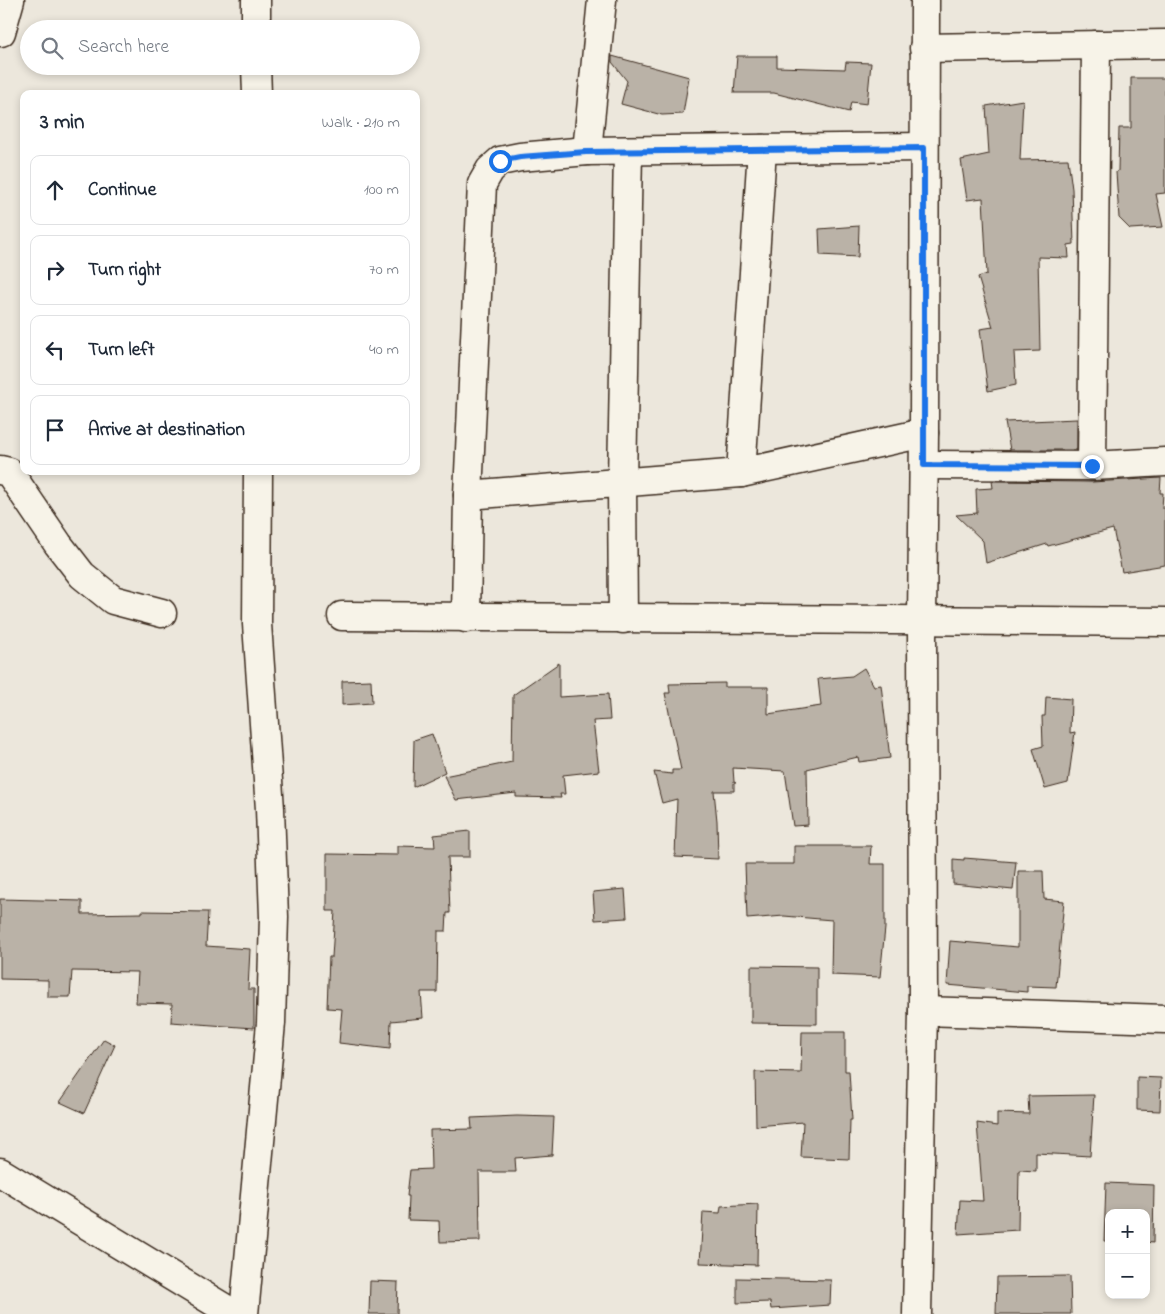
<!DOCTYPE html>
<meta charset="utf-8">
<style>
body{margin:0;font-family:"Indie Flower",sans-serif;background:#f2f2f3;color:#1f2937}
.controls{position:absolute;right:15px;bottom:15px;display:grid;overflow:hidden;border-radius:10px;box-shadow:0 2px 8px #0003}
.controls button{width:45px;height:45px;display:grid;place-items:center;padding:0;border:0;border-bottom:1px solid #e0e1e3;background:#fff;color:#1f2937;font:25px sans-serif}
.stop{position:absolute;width:15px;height:15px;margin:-11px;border:4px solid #1a73e8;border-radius:50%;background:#fff}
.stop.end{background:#1a73e8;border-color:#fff;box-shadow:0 1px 5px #0008}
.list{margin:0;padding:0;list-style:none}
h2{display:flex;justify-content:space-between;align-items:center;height:65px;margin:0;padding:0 20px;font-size:21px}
h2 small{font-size:16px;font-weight:400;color:#747a83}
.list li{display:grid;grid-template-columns:32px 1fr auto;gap:15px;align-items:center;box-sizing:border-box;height:70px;margin:0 10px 10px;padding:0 10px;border:1px solid #e0e1e3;border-radius:10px}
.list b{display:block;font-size:19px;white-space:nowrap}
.list em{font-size:16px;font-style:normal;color:#747a83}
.icon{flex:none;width:28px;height:28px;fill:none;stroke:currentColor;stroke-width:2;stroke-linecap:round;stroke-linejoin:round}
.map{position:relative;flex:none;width:1165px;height:1314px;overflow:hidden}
.search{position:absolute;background:#fff;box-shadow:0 2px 8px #0003;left:20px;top:20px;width:400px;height:55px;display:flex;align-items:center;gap:12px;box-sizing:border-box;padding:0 18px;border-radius:28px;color:#747a83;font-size:19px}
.panel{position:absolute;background:#fff;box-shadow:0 2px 8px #0003;left:20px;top:90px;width:400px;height:385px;border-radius:10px}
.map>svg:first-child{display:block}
.building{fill:#bab2a7;stroke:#3b2a1e}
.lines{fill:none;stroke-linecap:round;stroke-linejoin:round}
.minor-casing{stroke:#3b2a1e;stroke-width:31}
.minor{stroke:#f7f3e8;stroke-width:28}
.route{stroke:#1a73e8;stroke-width:6}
</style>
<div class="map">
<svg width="1165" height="1314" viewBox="0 0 1165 1314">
<rect width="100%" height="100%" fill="#ece7dc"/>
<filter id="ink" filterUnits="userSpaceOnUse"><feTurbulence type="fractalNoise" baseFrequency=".02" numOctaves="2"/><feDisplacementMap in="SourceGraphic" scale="10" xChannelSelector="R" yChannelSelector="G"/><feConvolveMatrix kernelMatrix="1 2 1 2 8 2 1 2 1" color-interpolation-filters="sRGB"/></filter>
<g filter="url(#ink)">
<g class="building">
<path d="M612,56L689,77L683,114L662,115L621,104L627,81L612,62Z"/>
<path d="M737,56H777V67L845,69L846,62L871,63L867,104L851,102L849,112L774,93H734Z"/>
<path d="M1131,78H1165V193L1156,194L1163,227L1130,229L1119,218L1116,172L1118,171L1119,128H1131Z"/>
<path d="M1023,100L1020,160L1068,159L1072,189L1074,244L1068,245L1069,258L1038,257L1040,351L1014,352L1016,385L988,391L980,329L993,327L978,277L987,274L983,198L967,200L961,160L989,154L986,106Z"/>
<path d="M859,226L858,257L820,255L819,229Z"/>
<path d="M1077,419V450H1010L1005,422Z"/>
<path d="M1161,478L1160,493H1163L1162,508H1165V565L1122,572L1113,529L1048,546L1047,544L986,563L983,541L956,515L977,513L976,489L993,488L992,481L1092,482Z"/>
<path d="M559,663V697L608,694L610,720L593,721L599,771L563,775L565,794H560L561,798L516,797V793L456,800L444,776L512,762L513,695Z"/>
<path d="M864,668L874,686L881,685L890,758L859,762L858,757L807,769L808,825L793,826L785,771L733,768L734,782L736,783H734V791H714L717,821L718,859L675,857L677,799L662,803L654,772L672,774V770H681L665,693H670L669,684L725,683V687H768V714L821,706L818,679L852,676Z"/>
<path d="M371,680L372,703L342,705V681Z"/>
<path d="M1046,697L1071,699L1070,733L1075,732L1068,783L1045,789L1033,749L1043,746L1042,716H1045Z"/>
<path d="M432,734L445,772L413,787L414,740Z"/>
<path d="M470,831V857H448L450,913H447L446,931H438L437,992H421L423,1018L391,1021L390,1049L339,1043L342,1009L327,1008L329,957H332L335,911H327V854L398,855V846L435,847L434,835Z"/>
<path d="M794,846H871L870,864H885V928L880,977L831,975L832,920L784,916L747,919L745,864H794Z"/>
<path d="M964,858L1016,862L1013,890L953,884V859L964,860Z"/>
<path d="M1018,871H1043L1044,899L1064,901L1056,987L1027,986V992L947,985L950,941L1018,947Z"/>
<path d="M625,889L627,918L595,920L593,892Z"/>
<path d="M0,899L82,901V914L142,913V911L208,912L206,946L250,949L248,989H254V1028L171,1022L172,1004L136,1003L138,972L72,971L70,997H48V980L0,979Z"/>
<path d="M751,966L817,967V1024L751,1023Z"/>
<path d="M802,1032H845V1071H849L852,1120H850L849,1159L801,1157L803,1122L756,1126L755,1072L801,1073Z"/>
<path d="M104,1039L115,1045L84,1113L60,1102Z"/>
<path d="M1137,1077L1161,1078L1160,1111L1137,1110Z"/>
<path d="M1094,1095L1090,1156L1036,1153V1171L1019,1170L1018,1230L958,1234L960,1200L983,1201L977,1123L997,1126V1113L1029,1114L1028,1096Z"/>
<path d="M517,1116L554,1117L552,1155L515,1158L516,1172H479L480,1241L440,1242L439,1221L408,1220L409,1196H407L410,1170L431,1169L430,1130L472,1129L471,1118Z"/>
<path d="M1106,1183L1154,1185L1153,1243L1146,1242V1213H1109V1241H1104Z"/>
<path d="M758,1204L757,1265L700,1263L703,1212L720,1213L721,1206Z"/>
<path d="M1070,1276L1071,1314H996L997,1277Z"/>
<path d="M737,1278L831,1280L830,1305L771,1309L770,1302L737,1303Z"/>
<path d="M370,1281L398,1282L397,1314H369Z"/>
</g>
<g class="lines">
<g class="minor-casing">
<g id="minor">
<path d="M256,0V29"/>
<path d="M1,32L10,0"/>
<path d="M924,48L1165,44"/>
<path d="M256,66L257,94"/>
<path d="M587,151L602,0"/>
<path d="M924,465L1092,466L1165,462"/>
<path d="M1092,466L1096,45"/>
<path d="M0,470L9,472L58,544L82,575L113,600L162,613"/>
<path d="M741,473L762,149"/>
<path d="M468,495L741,473L924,433"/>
<path d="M342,616L1165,622"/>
<path d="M466,618L468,495L482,184L490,170L500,161L520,157L587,151L924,147"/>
<path d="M623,619L622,482L628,151"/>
<path d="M923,1011L1165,1019"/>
<path d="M0,1172L234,1314"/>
<path d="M244,1314L271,1023L274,917L270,809L257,624L258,471"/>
<path d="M917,1314L923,1011L922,620L924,433L925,0"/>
</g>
</g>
<use href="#minor" class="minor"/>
</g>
</g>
<g class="lines" filter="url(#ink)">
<path class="route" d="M500,161L520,157L586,152L924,148V465L1092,466"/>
</g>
</svg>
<div class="controls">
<button>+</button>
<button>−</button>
</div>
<div class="stop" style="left:500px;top:161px"></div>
<div class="stop end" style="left:1092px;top:466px"></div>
<div class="search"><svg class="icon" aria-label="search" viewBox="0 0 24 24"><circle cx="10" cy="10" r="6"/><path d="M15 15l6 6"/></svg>Search here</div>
<section class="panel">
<h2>3 min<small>Walk · 210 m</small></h2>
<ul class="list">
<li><svg class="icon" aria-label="ahead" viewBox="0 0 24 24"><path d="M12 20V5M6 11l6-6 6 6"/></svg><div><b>Continue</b></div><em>100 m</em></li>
<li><svg class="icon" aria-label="right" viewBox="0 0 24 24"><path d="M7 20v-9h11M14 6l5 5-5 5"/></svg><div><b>Turn right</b></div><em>70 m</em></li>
<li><svg class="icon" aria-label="left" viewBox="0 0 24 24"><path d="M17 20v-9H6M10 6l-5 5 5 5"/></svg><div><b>Turn left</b></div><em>40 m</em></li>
<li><svg class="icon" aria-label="arrive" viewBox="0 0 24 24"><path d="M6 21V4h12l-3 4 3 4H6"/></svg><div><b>Arrive at destination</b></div></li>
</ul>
</section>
</div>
